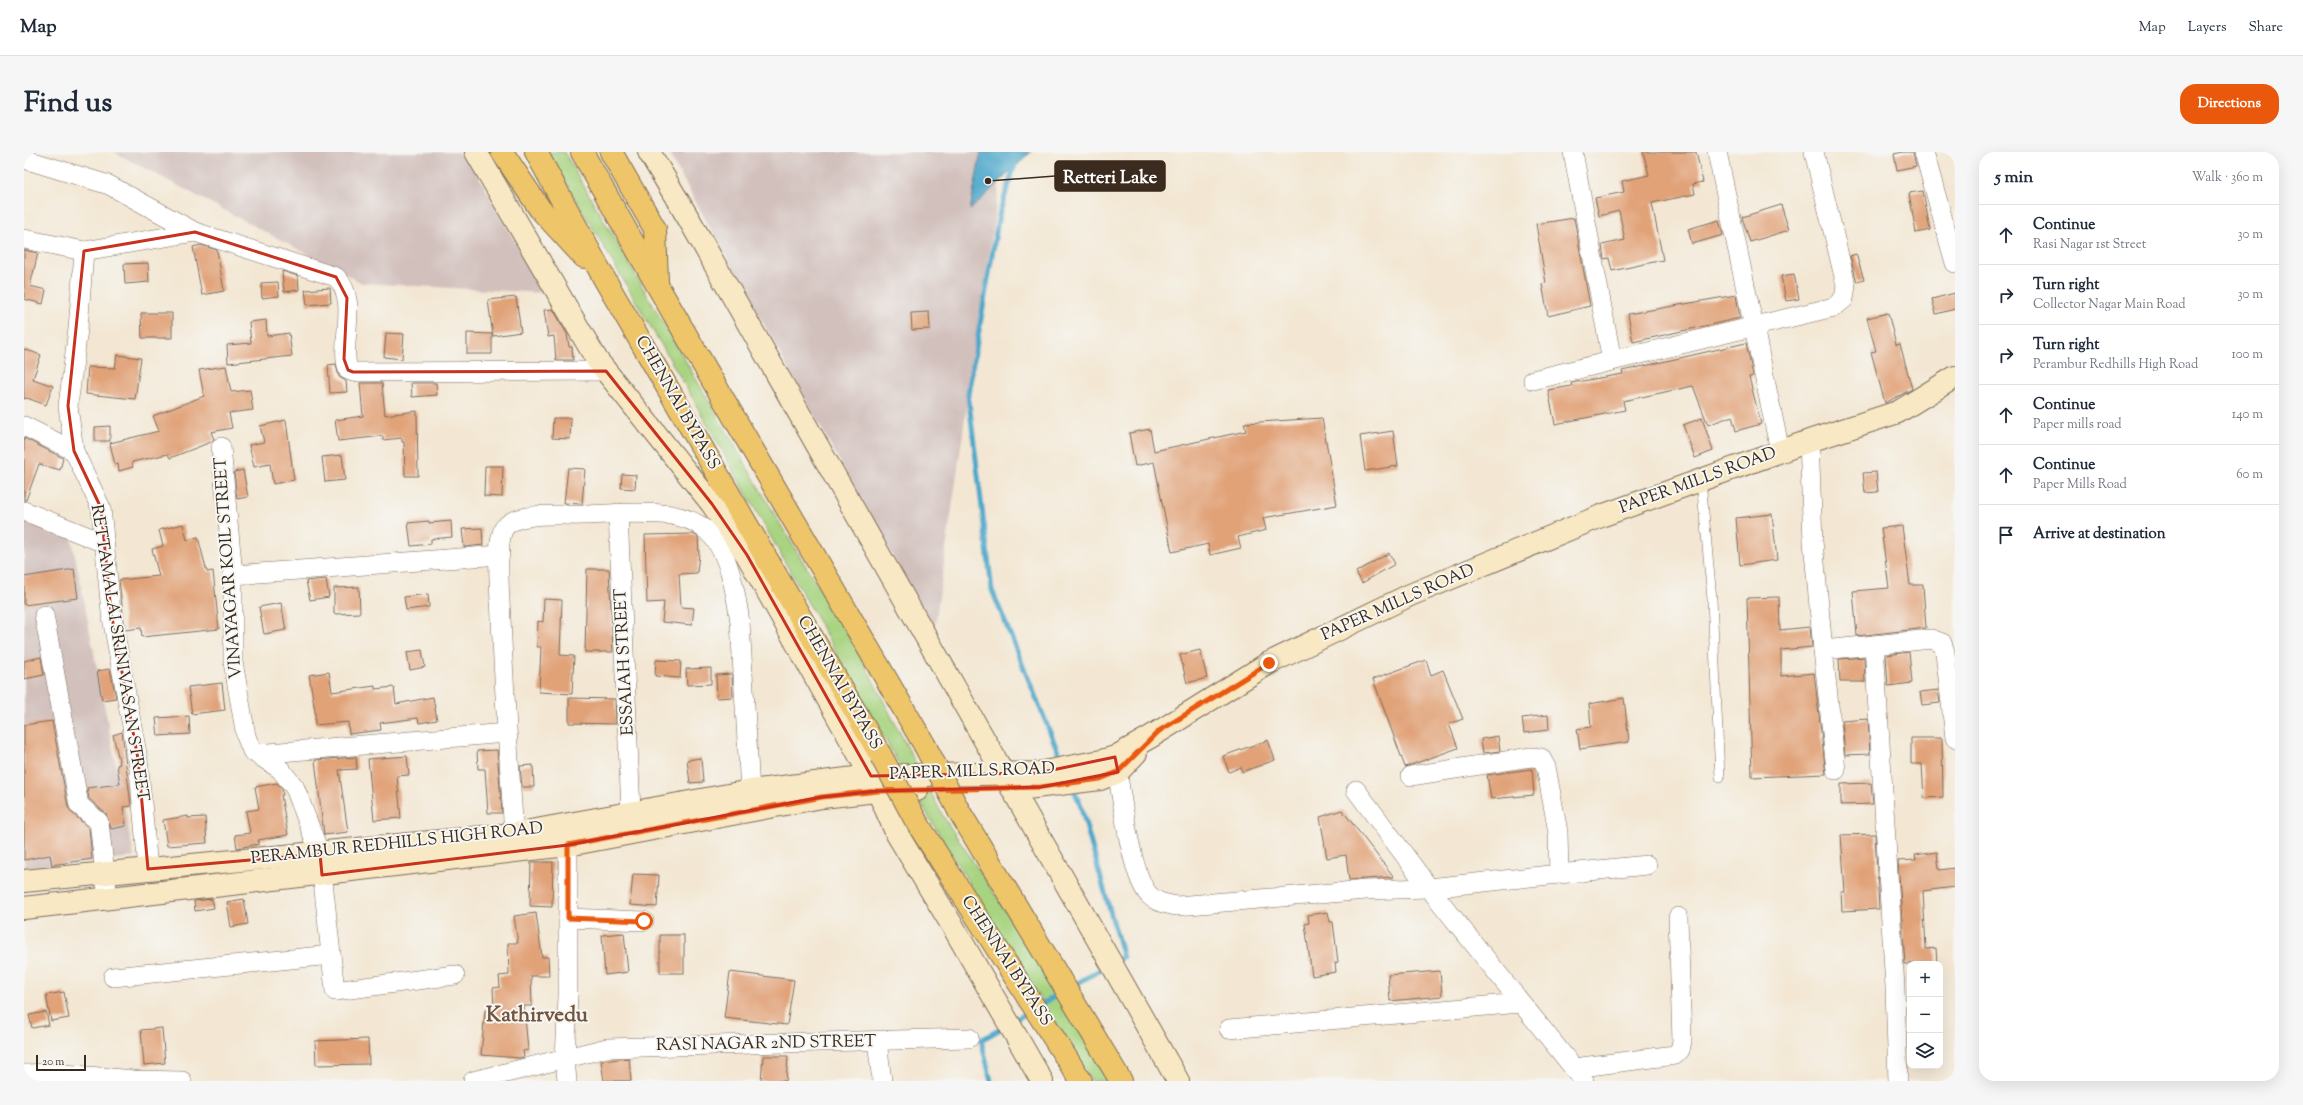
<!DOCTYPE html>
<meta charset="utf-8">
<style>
body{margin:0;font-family:"Sorts Mill Goudy",serif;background:#f6f6f7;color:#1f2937}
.controls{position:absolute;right:12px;bottom:12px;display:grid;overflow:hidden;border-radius:8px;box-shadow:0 4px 16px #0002}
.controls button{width:36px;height:36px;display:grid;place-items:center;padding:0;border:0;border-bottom:1px solid #e0e1e3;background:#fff;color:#1f2937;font:20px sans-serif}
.scale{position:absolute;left:12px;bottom:10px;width:50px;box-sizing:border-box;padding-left:4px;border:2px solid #3b2a1e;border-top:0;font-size:11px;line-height:14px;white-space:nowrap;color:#3b2a1e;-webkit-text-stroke:3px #f6f6f2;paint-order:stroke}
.stop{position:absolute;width:12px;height:12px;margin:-9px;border:3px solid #ea580c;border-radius:50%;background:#fff}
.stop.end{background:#ea580c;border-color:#fff;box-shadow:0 1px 4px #0008}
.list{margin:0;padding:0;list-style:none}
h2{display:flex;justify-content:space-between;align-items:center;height:52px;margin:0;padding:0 16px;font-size:17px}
h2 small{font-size:13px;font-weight:400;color:#747a83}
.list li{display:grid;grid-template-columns:26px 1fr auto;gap:12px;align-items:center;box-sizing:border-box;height:60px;padding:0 16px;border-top:1px solid #e0e1e3}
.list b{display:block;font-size:15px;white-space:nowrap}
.list p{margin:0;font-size:13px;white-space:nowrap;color:#747a83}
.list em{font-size:13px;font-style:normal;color:#747a83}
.icon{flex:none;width:22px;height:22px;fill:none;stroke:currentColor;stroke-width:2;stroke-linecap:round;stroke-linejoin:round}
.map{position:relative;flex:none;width:1931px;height:929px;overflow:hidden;border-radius:16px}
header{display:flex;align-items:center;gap:24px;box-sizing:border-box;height:56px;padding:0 20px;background:#fff;border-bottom:1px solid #e0e1e3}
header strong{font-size:19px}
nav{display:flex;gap:22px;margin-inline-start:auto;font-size:14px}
.intro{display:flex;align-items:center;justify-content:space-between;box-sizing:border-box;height:96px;padding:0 24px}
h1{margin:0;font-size:28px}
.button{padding:10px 18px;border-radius:16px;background:#ea580c;color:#fff;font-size:14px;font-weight:700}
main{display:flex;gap:24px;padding:0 24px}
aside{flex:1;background:#fff;border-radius:16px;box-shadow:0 4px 16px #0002}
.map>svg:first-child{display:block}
.industrial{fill:#d1c0bc}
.green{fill:#a8d481;stroke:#727f50}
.water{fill:#4ea7cb;stroke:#446874}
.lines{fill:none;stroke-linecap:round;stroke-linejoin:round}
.stream{stroke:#4ea7cb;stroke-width:5}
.building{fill:#e1a278}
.lane-casing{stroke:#7b6c5d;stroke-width:10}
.street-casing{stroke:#7b6c5d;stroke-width:20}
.secondary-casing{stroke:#7b6c5d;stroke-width:24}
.highway-casing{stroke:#7b6c5d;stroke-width:24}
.lane{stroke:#fff;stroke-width:9}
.street{stroke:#fff;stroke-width:19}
.secondary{stroke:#f8e8c3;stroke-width:22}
.highway{stroke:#eec569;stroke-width:22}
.highway-bridge-casing{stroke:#7b6c5d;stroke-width:24;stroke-linecap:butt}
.highway-bridge{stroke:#eec569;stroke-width:22}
.route{stroke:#ea580c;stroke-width:5}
.marked{fill:none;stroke:#c8321e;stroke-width:3;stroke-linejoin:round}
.labels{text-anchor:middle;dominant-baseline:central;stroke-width:4;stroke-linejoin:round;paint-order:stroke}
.street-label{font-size:17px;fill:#3b2a1e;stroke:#f6f6f2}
.district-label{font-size:21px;font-weight:bold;fill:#75543e;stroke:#f6f6f2}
.leader{fill:none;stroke:#3b2a1e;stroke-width:1.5}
.callout-dot{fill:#3b2a1e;stroke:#f6f6f2;stroke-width:1.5}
.callout{fill:#3b2a1e;stroke:#3b2a1e;stroke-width:1.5}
.callout-label{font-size:18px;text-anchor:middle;font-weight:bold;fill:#fff}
</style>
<header>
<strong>Map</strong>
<nav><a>Map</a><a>Layers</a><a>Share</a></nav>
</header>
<div class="intro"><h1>Find us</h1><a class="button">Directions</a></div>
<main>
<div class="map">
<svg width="1931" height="929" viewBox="0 0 1931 929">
<rect width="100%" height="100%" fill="#f6f6f2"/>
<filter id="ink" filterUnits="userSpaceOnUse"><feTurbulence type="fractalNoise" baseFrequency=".025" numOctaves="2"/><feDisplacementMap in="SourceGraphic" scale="8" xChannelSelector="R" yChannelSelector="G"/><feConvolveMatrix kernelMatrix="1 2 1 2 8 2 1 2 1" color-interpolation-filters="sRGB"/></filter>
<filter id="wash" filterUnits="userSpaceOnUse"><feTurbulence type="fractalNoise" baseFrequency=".012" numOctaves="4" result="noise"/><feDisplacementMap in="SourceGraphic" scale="16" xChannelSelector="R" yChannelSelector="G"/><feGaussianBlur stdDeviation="0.9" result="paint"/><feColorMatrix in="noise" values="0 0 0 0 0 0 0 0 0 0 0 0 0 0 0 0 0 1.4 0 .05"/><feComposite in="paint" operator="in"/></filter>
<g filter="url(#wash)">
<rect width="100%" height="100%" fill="#f3e7d3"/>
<g class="industrial">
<path d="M90,0H441L520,141L338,131Z"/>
<path d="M644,0H980L910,479Z"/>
<path d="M0,358L46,378L110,705L0,717Z"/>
</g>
<path class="green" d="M524,0H540L762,382L831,494L919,664L1031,834L1088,929H1067L909,672L661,233Z"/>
<path class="water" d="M957,0H1007L946,58Z"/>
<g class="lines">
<g class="stream">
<path d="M995,0L975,63L944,242L968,438L1039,612"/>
<path d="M1049,636L1056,652L1099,805L1092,809"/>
<path d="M1047,835L1083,814"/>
<path d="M1014,854L1039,840"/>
<path d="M989,869L1006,859"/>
<path d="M967,929L957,888L980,875"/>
</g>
</g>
<g id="blocks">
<g class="building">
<path d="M1619,0H1672L1679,30L1669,32L1671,42L1628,51L1639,108L1588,119L1585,106L1580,107L1578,93L1601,88L1595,59L1575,64L1571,46L1600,40L1598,29L1625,23Z"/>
<path d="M1879,0H1889L1892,14L1873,18L1870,2Z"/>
<path d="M1899,39L1906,78L1892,81L1885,41Z"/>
<path d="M1757,53L1765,78L1726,90L1718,65Z"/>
<path d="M1550,66L1566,154L1524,164L1518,132L1522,131L1512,72Z"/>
<path d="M1695,68L1699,83L1668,92L1664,77Z"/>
<path d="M177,93L193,98L200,139L178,143L169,95Z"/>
<path d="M0,98L14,101L6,134L22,138L19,152L0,147Z"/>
<path d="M1832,102L1840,128L1833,130L1826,104Z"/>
<path d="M124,111L125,130L101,132L100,112Z"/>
<path d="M258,119L274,124L275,138L260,140Z"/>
<path d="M1770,122L1775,147L1762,149L1757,124Z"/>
<path d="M254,130L255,144L238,146L237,131Z"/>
<path d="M306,136L307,151L283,153L281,138Z"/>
<path d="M1931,141V157L1912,162L1908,147Z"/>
<path d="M1712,143L1716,166L1609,190L1604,162Z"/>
<path d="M492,145L497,180L469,184L464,148Z"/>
<path d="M529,157L543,182L545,195H548L549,208H532L530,184L524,185L520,158Z"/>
<path d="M905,160L906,177L888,178L887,161Z"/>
<path d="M117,161H148V186H118Z"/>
<path d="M1864,161L1872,193L1876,192L1888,237L1861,251L1847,200L1852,199L1843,166Z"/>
<path d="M242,168L243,184L265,181L268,204L204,211L203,193L227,191L225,170Z"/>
<path d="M362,181L380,182L378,207L360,205Z"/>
<path d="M443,181L468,182V202H443Z"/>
<path d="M1722,191L1729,224L1725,225L1737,272L1712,279L1708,264L1684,273L1669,234L1599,249L1601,258L1531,272L1524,238L1548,234L1547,231L1599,222L1598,219Z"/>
<path d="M0,197L17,203L9,227L29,234L22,253L3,246L0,247Z"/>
<path d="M93,203L117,206L111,247L62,242L64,215L91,216Z"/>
<path d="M312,212L315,225L322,229L323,240L306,241L304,213Z"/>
<path d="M202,214L207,240L226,238L229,258L205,261L208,276L187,280L190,287L187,290L146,306L144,302L108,310L109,315L95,319L94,312L91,313L86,291L135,279L129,264L180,244L175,218Z"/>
<path d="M336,231H358L361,263L393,259L394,324H381L380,290H378V286L359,288V284L314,289L311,268L339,264Z"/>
<path d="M387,231H412L413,243L388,245Z"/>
<path d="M529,266H547L546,287L528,286Z"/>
<path d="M1298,266L1313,353L1239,366L1242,378L1214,385L1217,396L1186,403L1184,392L1148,400L1130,310L1111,314L1105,281L1126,277L1130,299L1222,279L1220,271Z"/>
<path d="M1678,266L1689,299L1671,306L1659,273Z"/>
<path d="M262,268L270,328L249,332L246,312L230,315L225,293L240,290L236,274Z"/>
<path d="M86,274V289H71V275Z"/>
<path d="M1369,279L1374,314L1341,319L1336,284Z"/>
<path d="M0,286L39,306L36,318L15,312L2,348H0Z"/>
<path d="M318,303L321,328L301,330L298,305Z"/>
<path d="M461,314H479L478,345L460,344Z"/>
<path d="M544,316L561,317L558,352L540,351Z"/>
<path d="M219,318L224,345L213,347L210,320Z"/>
<path d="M1852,320L1854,340L1841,341L1839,321Z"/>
<path d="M598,322L612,323L611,337L597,336Z"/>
<path d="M1748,362L1753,408L1716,413L1712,366Z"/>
<path d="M405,369V371L427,369L428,385L407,387V392L387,394L384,371Z"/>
<path d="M159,372L163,388L174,385L183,420L189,419L195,477L118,485L117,476L101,478L95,428L135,424L128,397L139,394L135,378Z"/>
<path d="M1878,374L1886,433H1899L1902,476L1833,484L1829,439L1865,436L1857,376Z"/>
<path d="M458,376L459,393L440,395L438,377Z"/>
<path d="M669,382L674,385L675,401L673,421L655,422L657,455L670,456L668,473L638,470L640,450L623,451L621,383Z"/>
<path d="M1365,401L1371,412L1338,431L1332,420Z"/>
<path d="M50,417L54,446L0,453V425Z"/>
<path d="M563,417H585L589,500H561Z"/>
<path d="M302,427L305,445L286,448L282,429Z"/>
<path d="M335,435L336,461L310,462V436Z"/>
<path d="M404,442L405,455L382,458L380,445Z"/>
<path d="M1755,445L1756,478L1786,475L1788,495L1757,498V524L1790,521L1802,622L1728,625L1723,446Z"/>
<path d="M520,447L538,448L536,503L550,504L548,542L515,540L517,495H513L514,469L519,470Z"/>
<path d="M257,451L262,478L240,482L235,455Z"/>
<path d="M398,498L401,515L386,518L383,500Z"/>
<path d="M1176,498L1183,526L1163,531L1156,503Z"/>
<path d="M1885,500L1888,531L1864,534L1862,503Z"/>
<path d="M17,505L20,523L0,527V509Z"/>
<path d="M1840,505L1841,530H1816L1815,507Z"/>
<path d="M632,508L657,509L656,526L631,524Z"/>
<path d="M1402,508L1407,523L1419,518L1439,567L1425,572L1434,596L1381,615L1349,527Z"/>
<path d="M687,516V532L663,533L662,517Z"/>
<path d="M86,517L92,546L78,548L73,519Z"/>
<path d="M305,520L308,540L351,534V537L370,535L372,552L409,545L413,568L395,571L394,566L356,571L357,578L325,582L324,570L291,573V559L285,523Z"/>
<path d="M708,522L709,545L693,546L692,523Z"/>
<path d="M198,531L201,558L168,562L164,535Z"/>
<path d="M1914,538L1916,551L1898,553L1896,540Z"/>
<path d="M545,546L591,547L592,572L545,571Z"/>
<path d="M1600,546L1605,590L1556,597L1553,577L1567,575L1565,552Z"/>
<path d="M1524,563L1525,578L1500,581L1498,566Z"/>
<path d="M165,564L166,582L134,584L132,566Z"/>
<path d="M1844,567L1846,602L1821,603L1818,569Z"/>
<path d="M28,569L44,655L48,661L65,676L68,707L28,713L26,703L0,708V573Z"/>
<path d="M98,580L107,654L99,655L102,674L87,677L82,662L65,647L63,636L96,632L93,613L96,612L89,583Z"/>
<path d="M1474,584L1476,599L1459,601L1457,587Z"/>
<path d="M1887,586H1918L1919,645L1900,646L1898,612H1887Z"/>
<path d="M1244,588L1251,608L1218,620L1217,615L1205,620L1199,604Z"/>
<path d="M473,598L478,661H464L461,617H454L453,599Z"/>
<path d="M383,604L385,623L373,624L377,666L350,668L344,607Z"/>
<path d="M332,605L333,617L315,618L324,680L300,683L291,608Z"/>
<path d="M677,606L679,630L666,631L663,608Z"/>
<path d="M509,613L510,635H498L496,614Z"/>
<path d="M1508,617L1510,643L1467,647L1463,623Z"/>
<path d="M253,631L258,637L259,643H257L264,683L234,688L235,692L213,696L211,683L226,681L222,659L235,657L231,635Z"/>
<path d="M1847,631L1849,652L1817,653V632Z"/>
<path d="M1318,658L1370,725L1325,728L1322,703L1303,706L1296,665Z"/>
<path d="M164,664V666L181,665L183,691L143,694L139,668Z"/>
<path d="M1851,682L1855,757L1818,759L1817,740H1821L1817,683Z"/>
<path d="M1913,700L1915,718L1931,716V735L1899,739L1902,797L1912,796L1913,812H1881L1874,709L1892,708L1891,703Z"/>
<path d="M507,710H529L528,755L506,754Z"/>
<path d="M609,722L635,723L633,755L606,753Z"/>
<path d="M188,747L190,756L171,759L170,749Z"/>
<path d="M220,747L224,772L207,775L203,750Z"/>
<path d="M1304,760L1306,770H1309L1314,810L1311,811L1312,820L1288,824L1281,772L1285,771L1284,763Z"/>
<path d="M512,761L518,805H524L525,824H507L508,854H500L504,898L499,899L500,905L495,906L457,903L461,858L470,859L469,836L476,835L475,824L485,823L484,791H494L490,764Z"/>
<path d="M600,781L604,820L581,823L578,783Z"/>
<rect x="636" y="783" width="24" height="38"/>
<path d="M1416,819L1418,844L1366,849L1364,823Z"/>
<path d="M706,820L770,828L763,873L700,866Z"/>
<path d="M40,840L45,866L27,869L22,843Z"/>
<path d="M22,860L25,873L8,876L5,863Z"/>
<path d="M138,876L141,911L120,913L117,878Z"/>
<path d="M344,887L345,912L292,913L291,889Z"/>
<path d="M739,904H764L762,929H737Z"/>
<path d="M605,906L607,929H580L577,909Z"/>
</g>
</g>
</g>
<g filter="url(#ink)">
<use href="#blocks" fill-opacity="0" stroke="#7b6c5d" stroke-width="1"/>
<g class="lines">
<g class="lane-casing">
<path id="lane" d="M1677,328L1688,447L1696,625"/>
</g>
<g class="street-casing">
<g id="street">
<path d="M1549,0L1588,209"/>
<path d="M1693,0L1756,299"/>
<path d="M1900,0L1931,111"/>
<path d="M0,7L85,33L171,80L312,125C336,149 315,189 324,218L329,220L582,219"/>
<path d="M0,87L60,99L171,80"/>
<path d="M60,99L54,177L44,254L50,299L77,356L87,460L114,607L124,717"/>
<path d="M1509,228L1810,155L1820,147L1822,133L1790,0"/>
<path d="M0,274L50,299"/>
<path d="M1785,289L1789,389L1799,498"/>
<path d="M197,295L209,423V510L222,584L228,599L256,617L271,636L296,702L311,839L431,823"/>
<path d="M0,359L80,391"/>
<path d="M594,361L607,660"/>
<path d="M209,423L476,403"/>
<path d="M20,463L55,653L75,670L84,747"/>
<path d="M1850,493L1907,487L1918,491L1921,500L1931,586"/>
<path d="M233,602L482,581"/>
<path d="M1091,606C1097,637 1106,723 1125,743C1133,751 1143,752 1153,754L1342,738L1405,736L1535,722L1534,680L1522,615L1517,606L1507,605L1387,624"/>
<path d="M1812,618L1799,498L1850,493L1871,835L1874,929"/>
<path d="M1332,638L1405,736L1560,929"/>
<path d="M542,679L544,693V845L541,907L543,929"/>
<path d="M490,682C485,610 480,538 477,466C476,446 471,393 480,376C482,374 486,370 489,369C511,360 537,364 560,363C588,362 619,359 647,363C659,365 671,369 681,377C705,396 712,442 716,470L726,639"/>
<path d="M1535,722L1623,713"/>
<path d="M544,766L620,769"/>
<path d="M89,825L307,803"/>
<path d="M1205,877L1496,851"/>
<path d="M853,889L858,929"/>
<path d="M1550,916L1651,903L1656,898L1658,889L1654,765"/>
<path d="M0,922L29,921L110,928L158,929"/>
<path d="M449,929L583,896L945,886"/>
</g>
</g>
<g class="secondary-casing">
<g id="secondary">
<path d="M452,0L573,208L688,352L723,403L847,624L873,682L931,778L1018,929"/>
<path d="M625,0L666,69L1154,929"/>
<path d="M1003,636L1076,627L1094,620L1112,601"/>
<path d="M0,729L490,682L726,639L847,624L1014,621L1077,609L1091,605L1128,584L1245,511L1386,443L1577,364L1785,289L1874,260L1931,225"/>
<path d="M0,756L544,693L798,645L853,639L893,638"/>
</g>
</g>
<g class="highway-casing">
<g id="highway">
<path d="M478,0L516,57L560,105"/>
<path d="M512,0L581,128L857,604"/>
<path d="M558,0L633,133L900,592"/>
<path d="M587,0L631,77L633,129"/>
<path d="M935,659L1097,929"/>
<path d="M892,669L1057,929"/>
</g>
</g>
<use href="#lane" class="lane"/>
<use href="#street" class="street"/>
<use href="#secondary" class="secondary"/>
<use href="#highway" class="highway"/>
<g class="highway-bridge-casing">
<g id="highway-bridge">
<path d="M900,592L935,659"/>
<path d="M857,604L892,669"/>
</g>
</g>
<use href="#highway-bridge" class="highway-bridge"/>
</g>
</g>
<g class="lines" filter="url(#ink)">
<path class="route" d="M620,769L544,766V693L798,645L853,639L1017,635L1076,627L1094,620L1135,579L1245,511"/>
</g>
<path class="marked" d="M171,80L312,125L323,146L320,207L324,218L329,220L582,219L688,352L723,403L847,624L1014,621L1091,605L1094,620L1017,635L853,639L798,645L544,693L298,723L296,702L124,717L114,607L87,460L77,356L50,299L44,254L60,99Z"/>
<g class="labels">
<g class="street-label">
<text transform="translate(653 251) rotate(60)">CHENNAI BYPASS</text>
<text transform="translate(1674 329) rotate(-20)">PAPER MILLS ROAD</text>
<text transform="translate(205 416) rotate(-94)">VINAYAGAR KOIL STREET</text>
<text transform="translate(1374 451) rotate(-24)">PAPER MILLS ROAD</text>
<text transform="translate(95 501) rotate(81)">RETTAMALAI SRINIVASAN STREET</text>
<text transform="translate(601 510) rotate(-93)">ESSAIAH STREET</text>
<text transform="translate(815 531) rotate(60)">CHENNAI BYPASS</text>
<text transform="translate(948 620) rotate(-2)">PAPER MILLS ROAD</text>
<text transform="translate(373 692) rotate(-6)">PERAMBUR REDHILLS HIGH ROAD</text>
<text transform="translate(982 809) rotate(57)">CHENNAI BYPASS</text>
<text transform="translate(742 892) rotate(-1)">RASI NAGAR 2ND STREET</text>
</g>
<g class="district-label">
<text x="513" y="864">Kathirvedu</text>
</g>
</g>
<path class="leader" d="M964 29L1031 24"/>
<circle class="callout-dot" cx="964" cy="29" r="4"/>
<rect class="callout" x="1031" y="9" width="110" height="30" rx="4"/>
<g class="callout-label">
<text x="1086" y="31">Retteri Lake</text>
</g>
</svg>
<div class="controls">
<button>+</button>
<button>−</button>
<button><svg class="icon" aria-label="layers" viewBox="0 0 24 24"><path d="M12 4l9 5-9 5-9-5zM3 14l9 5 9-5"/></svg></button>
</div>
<div class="scale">20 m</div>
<div class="stop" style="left:620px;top:769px"></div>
<div class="stop end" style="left:1245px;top:511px"></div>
</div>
<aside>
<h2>5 min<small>Walk · 360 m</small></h2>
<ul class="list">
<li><svg class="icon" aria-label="ahead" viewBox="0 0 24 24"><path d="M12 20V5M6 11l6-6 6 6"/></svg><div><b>Continue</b><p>Rasi Nagar 1st Street</p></div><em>30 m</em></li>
<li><svg class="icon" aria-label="right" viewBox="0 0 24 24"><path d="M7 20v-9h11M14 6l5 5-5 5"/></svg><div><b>Turn right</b><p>Collector Nagar Main Road</p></div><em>30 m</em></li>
<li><svg class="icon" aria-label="right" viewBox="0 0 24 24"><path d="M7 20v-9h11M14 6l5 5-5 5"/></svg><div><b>Turn right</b><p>Perambur Redhills High Road</p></div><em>100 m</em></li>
<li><svg class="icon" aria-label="ahead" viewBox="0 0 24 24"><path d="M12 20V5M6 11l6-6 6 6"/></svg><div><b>Continue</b><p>Paper mills road</p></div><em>140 m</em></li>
<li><svg class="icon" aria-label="ahead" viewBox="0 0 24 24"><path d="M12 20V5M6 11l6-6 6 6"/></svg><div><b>Continue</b><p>Paper Mills Road</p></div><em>60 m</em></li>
<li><svg class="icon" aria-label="arrive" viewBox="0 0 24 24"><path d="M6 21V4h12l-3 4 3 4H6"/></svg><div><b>Arrive at destination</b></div></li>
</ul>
</aside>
</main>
